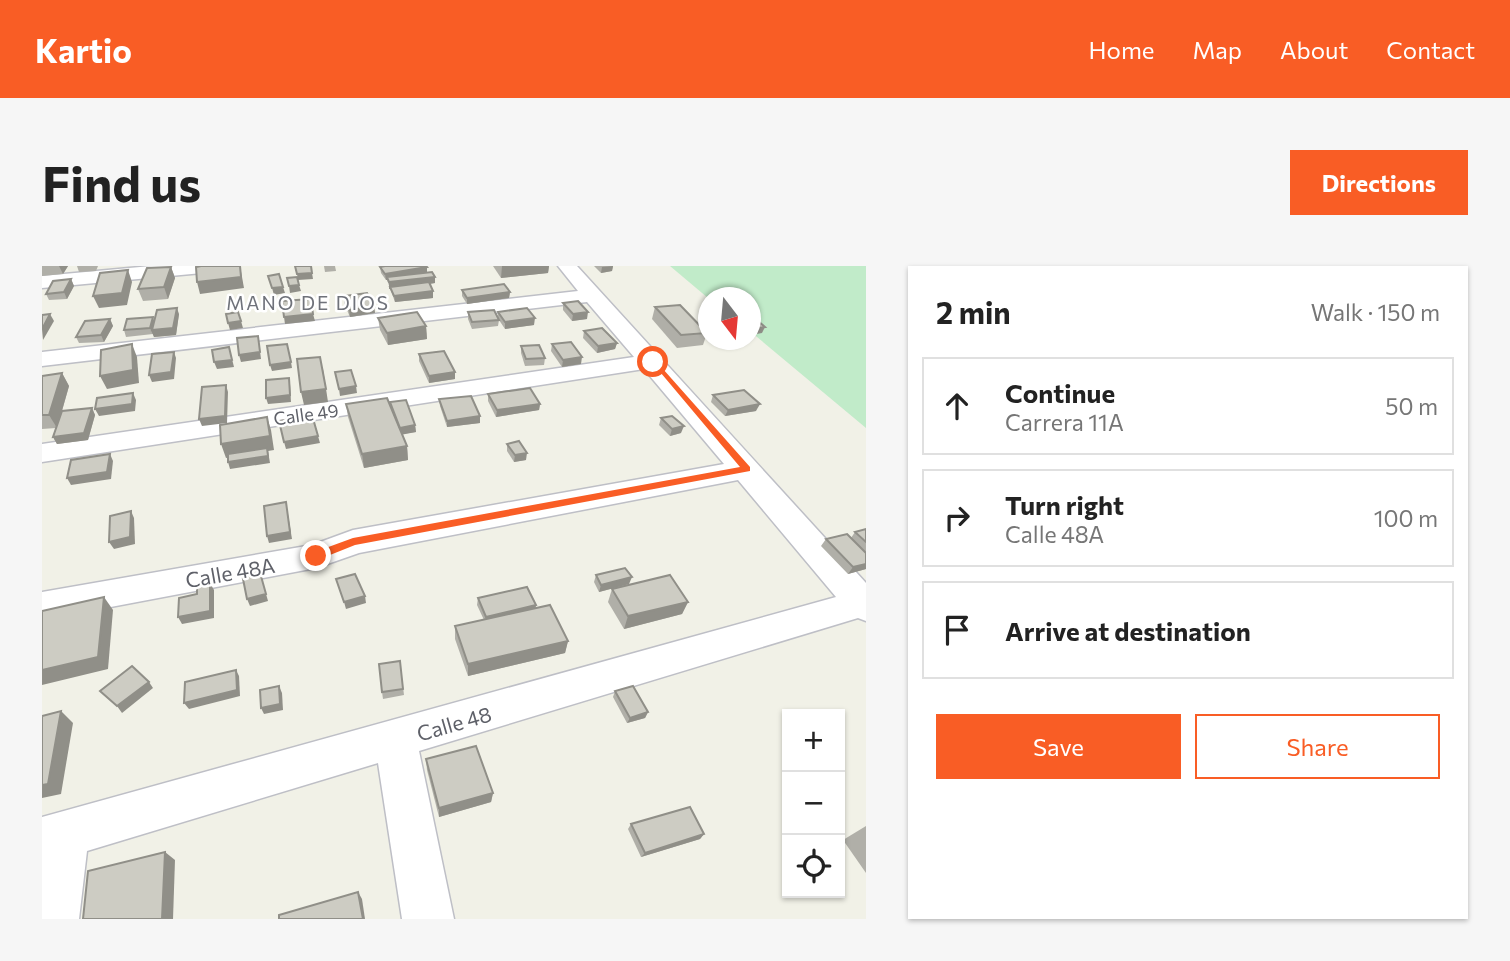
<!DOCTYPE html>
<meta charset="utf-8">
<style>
body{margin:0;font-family:Commissioner,sans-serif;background:#f6f6f6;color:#222}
.controls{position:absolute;right:21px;bottom:21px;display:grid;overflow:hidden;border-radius:0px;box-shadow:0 2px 5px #0004}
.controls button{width:63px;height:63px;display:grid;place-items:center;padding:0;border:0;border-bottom:2px solid #e0e0e0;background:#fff;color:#222;font:35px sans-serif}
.compass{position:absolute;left:656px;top:21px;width:63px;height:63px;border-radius:50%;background:#fff;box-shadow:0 2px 5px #0004;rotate:164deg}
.stop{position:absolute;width:21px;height:21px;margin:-16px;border:5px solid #f95d25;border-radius:50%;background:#fff}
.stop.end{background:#f95d25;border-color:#fff;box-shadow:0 2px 7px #0008}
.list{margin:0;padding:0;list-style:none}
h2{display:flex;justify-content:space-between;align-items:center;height:91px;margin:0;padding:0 28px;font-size:30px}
h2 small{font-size:23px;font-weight:400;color:#767676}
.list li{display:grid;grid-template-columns:46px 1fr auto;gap:21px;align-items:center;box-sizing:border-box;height:98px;margin:0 14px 14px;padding:0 14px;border:2px solid #e0e0e0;border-radius:0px}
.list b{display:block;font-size:26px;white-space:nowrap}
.list p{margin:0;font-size:23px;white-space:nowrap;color:#767676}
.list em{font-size:23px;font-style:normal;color:#767676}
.actions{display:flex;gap:14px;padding:21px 28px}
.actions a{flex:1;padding:16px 0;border:2px solid #f95d25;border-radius:0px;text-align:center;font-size:24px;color:#f95d25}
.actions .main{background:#f95d25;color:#fff}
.icon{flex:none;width:38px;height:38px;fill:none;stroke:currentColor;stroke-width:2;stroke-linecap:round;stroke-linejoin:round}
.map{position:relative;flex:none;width:824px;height:653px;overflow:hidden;border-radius:0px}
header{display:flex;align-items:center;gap:42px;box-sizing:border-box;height:98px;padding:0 35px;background:#f95d25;color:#fff}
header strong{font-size:33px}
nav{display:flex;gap:38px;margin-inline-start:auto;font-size:24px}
.intro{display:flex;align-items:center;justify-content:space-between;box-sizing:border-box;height:168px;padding:0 42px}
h1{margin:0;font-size:49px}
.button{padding:18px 32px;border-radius:0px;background:#f95d25;color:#fff;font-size:24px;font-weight:700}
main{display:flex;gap:42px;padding:0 42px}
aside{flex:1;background:#fff;border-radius:0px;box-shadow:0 2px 5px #0004}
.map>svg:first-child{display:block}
.green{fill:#c1ebc9}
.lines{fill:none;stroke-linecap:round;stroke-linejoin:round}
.street-casing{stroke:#bebfc6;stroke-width:3}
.street{fill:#fff;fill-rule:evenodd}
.wall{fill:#b0afa8}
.shaded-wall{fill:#908f88}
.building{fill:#cdccc3;stroke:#908f88;stroke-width:2}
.route{fill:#f95d25}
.labels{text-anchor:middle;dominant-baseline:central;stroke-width:5;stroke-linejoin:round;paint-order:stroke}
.far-street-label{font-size:18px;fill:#5e6068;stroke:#fff}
.far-neighbourhood-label{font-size:19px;letter-spacing:2px;fill:#6f727a;stroke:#fff}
.street-label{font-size:21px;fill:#5e6068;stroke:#fff}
</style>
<header>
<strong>Kartio</strong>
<nav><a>Home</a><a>Map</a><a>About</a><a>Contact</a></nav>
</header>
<div class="intro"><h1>Find us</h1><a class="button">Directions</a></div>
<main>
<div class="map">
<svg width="824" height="653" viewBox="0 0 824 653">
<rect width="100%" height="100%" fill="#f1f1e7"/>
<path class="green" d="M628,0H824V162L709,66L708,32H666Z"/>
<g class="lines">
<g class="street-casing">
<g id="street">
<path d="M109,0H180L171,6L0,22V10Z"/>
<path d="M516,0H535L824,317V355L816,352L377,485L412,653H360L336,497L45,585L37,653H0V551L794,331L696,214L317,287L274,302L0,354V326L270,279L311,264L682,198L602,103L0,196V178L592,91L545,36L0,100V86L536,25Z"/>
</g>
</g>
<use href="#street" class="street"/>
</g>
<g class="wall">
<path d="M0,0H26L21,8L0,10Z"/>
<path d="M35,0H56L54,5L37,6Z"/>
<path d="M282,0H293L294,5L283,6Z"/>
<path d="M451,0H507L506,7L459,12Z"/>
<path d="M552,0H571L570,5L559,7Z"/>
<path d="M129,1L133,12L126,33L101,35L96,23Z"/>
<path d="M338,1H385V6L393,17L388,18L391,25V32L353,36L345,14H344L339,7Z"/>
<path d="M29,13L32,20L25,33L7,34L4,28Z"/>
<path d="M420,24L468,26L467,32L425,38L420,30Z"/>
<path d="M302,30L332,41L333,47L308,51L302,37Z"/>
<path d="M521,37L545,53L530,55L521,44Z"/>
<path d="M613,41L665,67L661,79L635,82L610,53Z"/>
<path d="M426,46L456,52V46L492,59L463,63L457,54L456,60L430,63L426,53Z"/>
<path d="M137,48L134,69L112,71L111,67V68L84,71L82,64L112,54Z"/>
<path d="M336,52L384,60L385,73L346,79L338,64Z"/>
<path d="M68,53L71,60L62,76L37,77L34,71Z"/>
<path d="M542,65L575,77L573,83L555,87L541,72Z"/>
<path d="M510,78L539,98L520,101L509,85Z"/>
<path d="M479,80L503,92L502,99L483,100L479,87Z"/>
<path d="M377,88L413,113L387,117L377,95Z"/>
<path d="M20,107L27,120L18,152L50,142L53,149L46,174L15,178L11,171L14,162L0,163V110Z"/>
<path d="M446,128L498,138L497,144L454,151L446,135Z"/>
<path d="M671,129L714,145L683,150L669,136Z"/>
<path d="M397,133L438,150V157L405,161L398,140Z"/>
<path d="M348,136L373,159L374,166L360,168L365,180L366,194L322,202L306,151L304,138L349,140Z"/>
<path d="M619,152L639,167L628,170L617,159Z"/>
<path d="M465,178L484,194L472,196L465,185Z"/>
<path d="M824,263V303L806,308L779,280L784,273L809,272L813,266Z"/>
<path d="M554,309L587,318L557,326L552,316Z"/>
<path d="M570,323L646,336L640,348L582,363L566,336Z"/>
<path d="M436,332L494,339L493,343L526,375L523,387L426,410L413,373V360L442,354L435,339Z"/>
<path d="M358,395L362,429L341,433L340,426Z"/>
<path d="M573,425L606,446L603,452L585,457L571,431Z"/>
<path d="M384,493L451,527L449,536L397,551L385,504Z"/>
<path d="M589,558L662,568L658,573L599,591L586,563Z"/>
<path d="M824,560V607L801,574Z"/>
</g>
<g class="shaded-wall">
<path d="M17,0H26L21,8Z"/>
<path d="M198,0L202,22L158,28L155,16Z"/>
<path d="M460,0H507L506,7L459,12Z"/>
<path d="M571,0L570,5L559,7L560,1Z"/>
<path d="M129,1L133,12L126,33L122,21Z"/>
<path d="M385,1V8L345,11V14H344L343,8Z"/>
<path d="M86,4L90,16L85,39L57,42L51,30Z"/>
<path d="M270,7L271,13L256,14L255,8Z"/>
<path d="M393,11V17L347,23V16Z"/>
<path d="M29,13L32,20L25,33L22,26Z"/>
<path d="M257,19L259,25L248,27L247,20Z"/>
<path d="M241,21L243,27L232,29L230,22Z"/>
<path d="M391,25V32L353,36L352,30Z"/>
<path d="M468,26L467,32L425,38V32Z"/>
<path d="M332,41L333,47L308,51L307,44Z"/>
<path d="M135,42L137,48L134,69L112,71L108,62L111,51L113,58Z"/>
<path d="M546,46L545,53L530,55L531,48Z"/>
<path d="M8,48L12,55L1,74L0,63Z"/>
<path d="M271,48L273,55L243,58L242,51Z"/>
<path d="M493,52L492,59L463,63V56Z"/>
<path d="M68,53L71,60L62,76L59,69Z"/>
<path d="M199,55L201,62L188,64L186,57Z"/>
<path d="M384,60L385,73L346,79L345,67Z"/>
<path d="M723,61L720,67L709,69V63Z"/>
<path d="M216,70L219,93L199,96L197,89Z"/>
<path d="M575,77L573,83L555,87L556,80Z"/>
<path d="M90,78L95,91L97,117L65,123L58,110Z"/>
<path d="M187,81L192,101L175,103L172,96Z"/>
<path d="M132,86L134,92L132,113L110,116L107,109Z"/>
<path d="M540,91L539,98L520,101L521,94Z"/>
<path d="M249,96L250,102L230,105L228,99Z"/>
<path d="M281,103L286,136L262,139L259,126Z"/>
<path d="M413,106V113L387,117V110Z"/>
<path d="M20,107L27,120L15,162L7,149Z"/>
<path d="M247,112L248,118L249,136L226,138L224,132Z"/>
<path d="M184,119L186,126L185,157L160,160L157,153Z"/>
<path d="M314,120L315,127L298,130L297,123Z"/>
<path d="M91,127L94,134L93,145L57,150L53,143Z"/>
<path d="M498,138L497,144L454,151L455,144Z"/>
<path d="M718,138L714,145L683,150L686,144Z"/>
<path d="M50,142L53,149L46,174L15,178L11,171Z"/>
<path d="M438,150V157L405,161V155Z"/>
<path d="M225,151L229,164L232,184L226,185L228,197L188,203L186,196L226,185L184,192L179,178Z"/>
<path d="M373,159L374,166L358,169V162Z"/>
<path d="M642,160L639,167L628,170L630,163Z"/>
<path d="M276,170L278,177L244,183L242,176Z"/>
<path d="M365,180L366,194L322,202L320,188Z"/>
<path d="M485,187L484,194L472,196L473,189Z"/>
<path d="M68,188L71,195L69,213L29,219L25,212Z"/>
<path d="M244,236L250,273L227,277L225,270Z"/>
<path d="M89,245L92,252L93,278L72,283L67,276Z"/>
<path d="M824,298V303L806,308L811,301Z"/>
<path d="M217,303L226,335L208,340L205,333Z"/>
<path d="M590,311L587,318L557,326L559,319Z"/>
<path d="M168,317L172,324V352L140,358L136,351Z"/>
<path d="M323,330L324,337L304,343L302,336Z"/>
<path d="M62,331L71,344L66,403L0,419V404Z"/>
<path d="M646,336L640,348L582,363L586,350Z"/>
<path d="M494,339L493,345L443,357L444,351Z"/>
<path d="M526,375L523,387L426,410V398Z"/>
<path d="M194,404L197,410L198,430L147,443L142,437Z"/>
<path d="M107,416L111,422L80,447L75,440Z"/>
<path d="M237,420L240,427L241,444L222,448L219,442Z"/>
<path d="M19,445L31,457L19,528L0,532V519Z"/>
<path d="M606,446L603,452L585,457L588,452Z"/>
<path d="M451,527L449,536L397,551V542Z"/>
<path d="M662,568L658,573L599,591L603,587Z"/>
<path d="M123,586L133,594L131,653H120Z"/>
<path d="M316,626L320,633L323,653H321Z"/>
</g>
<g class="building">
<path d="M159,0H198L199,11L155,16L154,1Z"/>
<path d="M253,0H269L270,7L255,8Z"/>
<path d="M343,0H384L385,1L343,8L338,1Z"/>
<path d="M129,1L122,21L96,23L105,2Z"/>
<path d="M86,4L80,27L51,30L58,7Z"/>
<path d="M390,6L393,11L347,16L345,11Z"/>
<path d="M237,8L241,21L230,22L226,10Z"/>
<path d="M255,11L257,19L247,20L245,12Z"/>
<path d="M29,13L22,26L4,28L11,15Z"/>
<path d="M387,16L391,25L352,30L348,21Z"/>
<path d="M462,18L468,26L425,32L420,24Z"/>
<path d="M325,27L332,41L307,44L302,30Z"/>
<path d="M269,33L271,48L242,51L240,35Z"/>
<path d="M536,35L546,46L531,48L521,37Z"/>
<path d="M638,39L665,67L639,69L613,41Z"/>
<path d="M135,42L131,62L110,64L115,44Z"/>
<path d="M485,42L493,52L463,56L456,46Z"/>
<path d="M452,44L457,54L430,56L426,46Z"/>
<path d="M196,46L199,55L186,57L184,48Z"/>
<path d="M375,46L384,60L345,67L336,52Z"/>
<path d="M8,48L0,63V49Z"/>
<path d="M709,49L723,61L709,63Z"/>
<path d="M111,51L108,62L82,64L85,53Z"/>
<path d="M68,53L59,69L34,71L43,55Z"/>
<path d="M560,62L575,77L556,80L542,65Z"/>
<path d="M216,70L218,86L197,89L195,72Z"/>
<path d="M529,76L540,91L521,94L510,78Z"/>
<path d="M90,78L91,104L58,110L59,84Z"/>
<path d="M245,78L249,96L228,99L225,80Z"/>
<path d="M497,79L503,92L484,93L479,80Z"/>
<path d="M187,81L190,94L172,96L170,84Z"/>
<path d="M402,85L413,106L387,110L377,88Z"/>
<path d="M132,86L129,106L107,109L110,88Z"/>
<path d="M278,91L284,123L259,126L255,93Z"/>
<path d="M309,104L314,120L297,123L293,106Z"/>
<path d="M20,107L7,149H0V110Z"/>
<path d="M247,112L248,129L224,132V114Z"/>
<path d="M184,119L183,150L157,153L160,121Z"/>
<path d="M488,122L498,138L455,144L446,128Z"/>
<path d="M702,124L718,138L686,144L671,129Z"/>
<path d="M91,127L90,138L53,143L55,132Z"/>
<path d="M429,130L438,150L405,155L397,133Z"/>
<path d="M345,132L365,180L320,188L304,138Z"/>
<path d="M364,134L373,159L358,162L348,136Z"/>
<path d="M50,142L42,167L11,171L20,145Z"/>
<path d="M270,149L276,170L242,176L237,155Z"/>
<path d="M630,150L642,160L630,163L619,152Z"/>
<path d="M225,151L228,170L179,178L178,159Z"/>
<path d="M477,175L485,187L473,189L465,178Z"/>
<path d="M225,182L226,190L186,196V188Z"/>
<path d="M68,188L65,206L25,212L29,194Z"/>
<path d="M244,236L248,266L225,270L222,240Z"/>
<path d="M89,245L88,271L67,276L68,250Z"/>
<path d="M824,263V276L813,266Z"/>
<path d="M805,268L824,287V298L811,301L784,273Z"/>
<path d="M583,302L590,311L559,319L554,309Z"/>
<path d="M217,303L224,328L205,333L200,308Z"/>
<path d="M313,308L323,330L302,336L294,313Z"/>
<path d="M628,309L646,336L586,350L570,323Z"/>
<path d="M168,317V345L136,351L137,332L155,328V320Z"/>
<path d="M485,321L494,339L444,351L436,332Z"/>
<path d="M62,331L56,391L0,404V345Z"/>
<path d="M508,339L526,375L426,398L413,360Z"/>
<path d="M358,395L361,423L340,426L337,398Z"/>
<path d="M90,400L107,416L75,440L58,425Z"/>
<path d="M194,404L195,424L142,437L143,416Z"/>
<path d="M237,420L238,438L219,442L218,424Z"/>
<path d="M591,420L606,446L588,452L573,425Z"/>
<path d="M19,445L6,518L0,519V450Z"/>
<path d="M434,480L451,527L397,542L384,493Z"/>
<path d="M648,541L662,568L603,587L589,558Z"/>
<path d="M123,586L120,653H41L46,605Z"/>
<path d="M316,626L321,653H237V649Z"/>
</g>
<path class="route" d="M608,94H613L708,201V205L313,279L278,293H270V287L311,272L698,201Z"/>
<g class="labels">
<g class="far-street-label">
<text transform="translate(264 148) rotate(-8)">Calle 49</text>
</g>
<g class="far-neighbourhood-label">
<text x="266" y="36">MANO DE DIOS</text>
</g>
<g class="street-label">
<text transform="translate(188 306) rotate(-10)">Calle 48A</text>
<text transform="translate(412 457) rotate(-16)">Calle 48</text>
</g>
</g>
</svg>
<div class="controls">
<button>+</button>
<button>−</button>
<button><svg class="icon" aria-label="locate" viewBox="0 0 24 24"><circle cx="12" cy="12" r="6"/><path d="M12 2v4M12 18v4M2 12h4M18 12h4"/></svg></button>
</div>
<svg class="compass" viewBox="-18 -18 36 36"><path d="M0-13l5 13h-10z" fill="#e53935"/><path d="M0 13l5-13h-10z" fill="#767676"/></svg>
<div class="stop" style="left:611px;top:96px"></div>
<div class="stop end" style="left:274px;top:290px"></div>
</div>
<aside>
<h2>2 min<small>Walk · 150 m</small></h2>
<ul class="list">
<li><svg class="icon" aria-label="ahead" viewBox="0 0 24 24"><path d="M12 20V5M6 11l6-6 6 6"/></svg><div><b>Continue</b><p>Carrera 11A</p></div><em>50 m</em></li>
<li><svg class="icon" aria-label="right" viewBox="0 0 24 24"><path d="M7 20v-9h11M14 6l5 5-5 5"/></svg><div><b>Turn right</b><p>Calle 48A</p></div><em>100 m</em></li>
<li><svg class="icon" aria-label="arrive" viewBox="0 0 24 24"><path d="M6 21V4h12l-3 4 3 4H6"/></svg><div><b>Arrive at destination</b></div></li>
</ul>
<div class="actions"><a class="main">Save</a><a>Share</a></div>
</aside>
</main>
